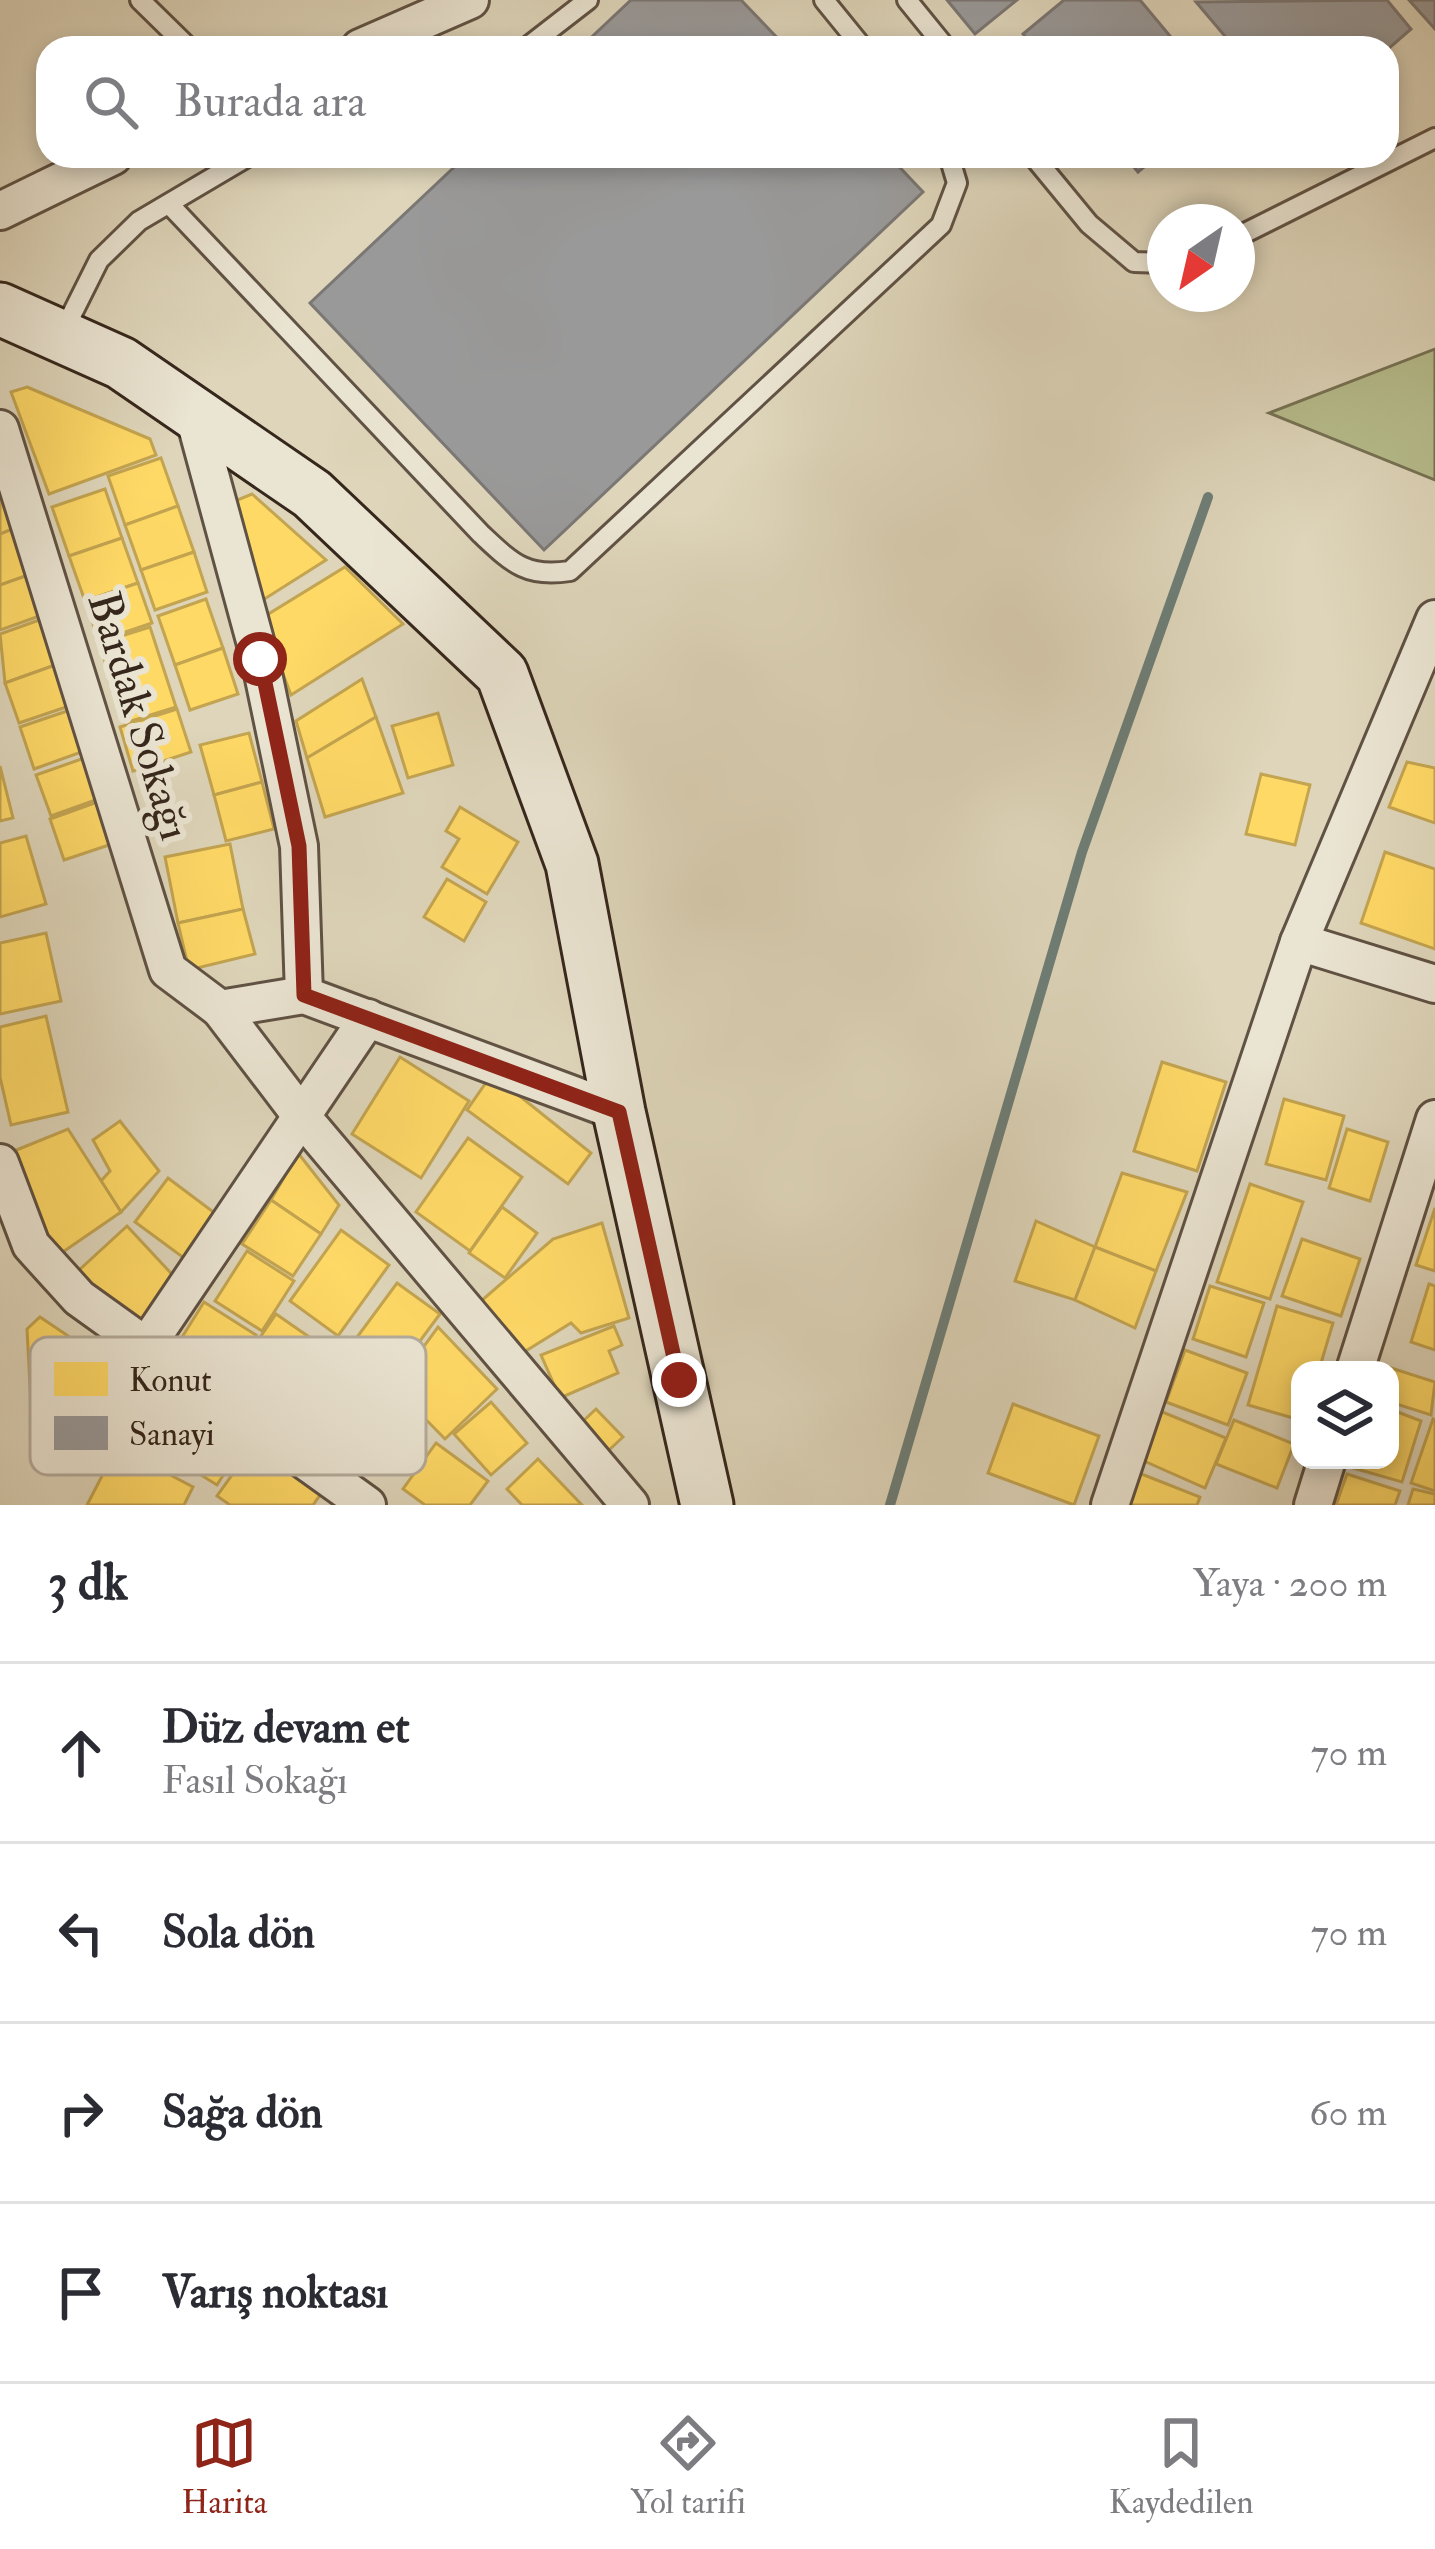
<!DOCTYPE html>
<html lang="tr">
<meta charset="utf-8">
<style>
body{margin:0;font-family:"IM FELL Double Pica",serif;background:#f2f2f3;color:#2b2b33}
.controls{position:absolute;right:36px;bottom:36px;display:grid;overflow:hidden;border-radius:24px;box-shadow:0 6px 18px #0003}
.controls button{width:108px;height:108px;display:grid;place-items:center;padding:0;border:0;border-bottom:3px solid #e1e1e2;background:#fff;color:#2b2b33;font:60px sans-serif}
.compass{position:absolute;left:1147px;top:204px;width:108px;height:108px;border-radius:50%;background:#fff;box-shadow:0 6px 18px #0003;rotate:214deg}
.stop{position:absolute;width:36px;height:36px;margin:-27px;border:9px solid #8f2418;border-radius:50%;background:#fff}
.stop.end{background:#8f2418;border-color:#fff;box-shadow:0 3px 12px #0008}
.list{margin:0;padding:0;list-style:none}
h2{display:flex;justify-content:space-between;align-items:center;height:156px;margin:0;padding:0 48px;font-size:51px}
h2 small{font-size:39px;font-weight:400;color:#7c7c81}
.list li{display:grid;grid-template-columns:78px 1fr auto;gap:36px;align-items:center;box-sizing:border-box;height:180px;padding:0 48px;border-top:3px solid #e1e1e2}
.list b{display:block;font-size:45px;white-space:nowrap}
.list p{margin:0;font-size:39px;white-space:nowrap;color:#7c7c81}
.list em{font-size:39px;font-style:normal;color:#7c7c81}
.icon{flex:none;width:66px;height:66px;fill:none;stroke:currentColor;stroke-width:2;stroke-linecap:round;stroke-linejoin:round}
.map{position:relative;flex:none;width:1435px;height:1505px;overflow:hidden}
.search{position:absolute;background:#fff;box-shadow:0 6px 18px #0003;left:36px;right:36px;top:36px;height:132px;display:flex;align-items:center;gap:30px;box-sizing:border-box;padding:0 42px;border-radius:36px;color:#7c7c81;font-size:45px}
.sheet{height:876px;background:#fff}
nav{display:flex;justify-content:space-around;align-items:center;box-sizing:border-box;height:168px;border-top:3px solid #e1e1e2;background:#fff;font-size:33px;color:#7c7c81}
nav a{display:grid;justify-items:center;gap:6px}
nav .on{color:#8f2418}
.map>svg:first-child{display:block}
.green{fill:#b6bc8c;stroke:#767254;stroke-width:3}
.homes{fill:#ffd966;stroke:#c3a450;stroke-width:3}
.industry{fill:#999;stroke:#7b7774;stroke-width:3}
.lines{fill:none;stroke-linecap:round;stroke-linejoin:round}
.stream{stroke:#6e7e77;stroke-width:10}
.lane-casing{stroke:#605244;stroke-width:24}
.street-casing{stroke:#605244;stroke-width:42}
.secondary-casing{stroke:#36271c;stroke-width:57}
.lane{stroke:#eae4d2;stroke-width:18}
.street{stroke:#eae4d2;stroke-width:36}
.secondary{stroke:#eae4d2;stroke-width:51}
.route{stroke:#8f2418;stroke-width:15}
.labels{text-anchor:middle;dominant-baseline:central;stroke-width:12;stroke-linejoin:round;paint-order:stroke}
.street-label{font-size:45px;fill:#36271c;stroke:#eae4d2}
.key{fill:#eae4d2;stroke:#b4ab9b;stroke-width:3}
.key-label{font-size:33px;fill:#36271c}
</style>
<div class="map">
<svg width="1435" height="1505" viewBox="0 0 1435 1505">
<rect width="100%" height="100%" fill="#ded5ba"/>
<filter id="stains"><feTurbulence type="fractalNoise" baseFrequency=".00167" numOctaves="4"/><feColorMatrix values="0 0 0 0 .2 0 0 0 0 .09 0 0 0 0 .02 0 0 0 .5 -.17"/></filter>
<radialGradient id="worn" r=".72"><stop offset=".6" stop-color="#630" stop-opacity="0"/><stop offset="1" stop-color="#630" stop-opacity=".3"/></radialGradient>
<path class="green" d="M1435,349V480L1269,413Z"/>
<g class="homes">
<path d="M27,387L150,439L156,455L49,494L11,392Z"/>
<path d="M161,458L178,506L125,525L108,476Z"/>
<path d="M0,484L15,528L0,534Z"/>
<path d="M105,489L122,538L69,556L52,507Z"/>
<path d="M252,494L326,560L255,605L225,505Z"/>
<path d="M178,506L194,552L141,570L125,525Z"/>
<path d="M15,528L31,574L0,585V534Z"/>
<path d="M122,538L138,583L85,601L69,556Z"/>
<path d="M194,552L207,592L155,610L141,570Z"/>
<path d="M345,567L403,624L291,695L262,618Z"/>
<path d="M31,574L45,614L0,630V585Z"/>
<path d="M138,583L152,623L99,641L85,601Z"/>
<path d="M206,599L223,648L175,665L158,616Z"/>
<path d="M42,619L58,664L5,683L0,634Z"/>
<path d="M150,627L176,707L125,723L99,643Z"/>
<path d="M223,648L238,694L190,710L175,665Z"/>
<path d="M58,664L72,705L19,723L5,683Z"/>
<path d="M362,679L376,717L307,758L296,721Z"/>
<path d="M73,709L87,750L34,769L20,727Z"/>
<path d="M177,709L191,752L133,771L120,727Z"/>
<path d="M438,713L453,765L408,778L392,726Z"/>
<path d="M376,717L403,793L325,817L307,758Z"/>
<path d="M249,733L262,782L214,795L200,745Z"/>
<path d="M90,756L104,797L51,816L36,775Z"/>
<path d="M1407,762L1435,768V823L1389,807Z"/>
<path d="M0,766L13,818L0,821Z"/>
<path d="M1261,774L1310,785L1295,845L1246,834Z"/>
<path d="M262,782L274,829L226,841L214,795Z"/>
<path d="M103,800L118,842L64,860L50,819Z"/>
<path d="M460,807L518,842L487,894L442,867L459,839L446,831Z"/>
<path d="M26,836L46,904L0,917V843Z"/>
<path d="M230,844L243,909L178,923L165,857Z"/>
<path d="M1385,852L1435,869V949L1361,923Z"/>
<path d="M447,879L486,902L464,941L424,917Z"/>
<path d="M243,909L255,954L189,970L178,923Z"/>
<path d="M46,933L61,1001L0,1014V943Z"/>
<path d="M46,1016L68,1112L11,1125L0,1077V1027Z"/>
<path d="M400,1057L469,1101L421,1178L352,1134Z"/>
<path d="M1162,1062L1226,1082L1197,1171L1134,1151Z"/>
<path d="M492,1074L591,1153L568,1184L467,1110Z"/>
<path d="M1284,1099L1344,1116L1326,1180L1266,1164Z"/>
<path d="M120,1121L159,1171L121,1212L101,1181L110,1171L93,1140Z"/>
<path d="M68,1129L121,1212L60,1254L32,1218L14,1151Z"/>
<path d="M1347,1129L1388,1142L1370,1201L1329,1188Z"/>
<path d="M468,1138L522,1177L470,1251L416,1212Z"/>
<path d="M298,1153L339,1205L321,1234L271,1200Z"/>
<path d="M1122,1173L1187,1192L1156,1271L1095,1247Z"/>
<path d="M168,1178L224,1220L192,1264L135,1222Z"/>
<path d="M1250,1184L1303,1202L1270,1299L1217,1282Z"/>
<path d="M271,1200L321,1234L293,1276L242,1244Z"/>
<path d="M502,1207L537,1233L505,1278L469,1253Z"/>
<path d="M1435,1208V1271L1416,1265Z"/>
<path d="M1036,1221L1095,1247L1075,1300L1015,1281Z"/>
<path d="M602,1223L629,1318L581,1333L571,1323L516,1357L473,1308L553,1239Z"/>
<path d="M127,1226L181,1284L132,1330L78,1271Z"/>
<path d="M341,1230L389,1265L338,1336L290,1301Z"/>
<path d="M1302,1239L1360,1259L1341,1316L1282,1296Z"/>
<path d="M1095,1247L1156,1271L1135,1328L1075,1300Z"/>
<path d="M247,1251L294,1281L262,1331L215,1301Z"/>
<path d="M397,1283L440,1314L394,1376L352,1344Z"/>
<path d="M1429,1284L1435,1286V1350L1411,1342Z"/>
<path d="M1210,1286L1264,1303L1246,1357L1193,1339Z"/>
<path d="M204,1302L256,1335L231,1375L179,1342Z"/>
<path d="M1277,1306L1333,1323L1319,1370H1300V1420L1248,1405Z"/>
<path d="M276,1314L312,1339L273,1396L237,1371Z"/>
<path d="M40,1317L135,1381L107,1433L31,1405L27,1329Z"/>
<path d="M614,1326L622,1345L609,1351L618,1373L560,1398L541,1355Z"/>
<path d="M438,1327L497,1389L445,1439L394,1387Z"/>
<path d="M1185,1350L1247,1373L1228,1425L1166,1402Z"/>
<path d="M1388,1367L1435,1382L1431,1415L1390,1402Z"/>
<path d="M154,1379L247,1437L217,1485L124,1427Z"/>
<path d="M491,1402L527,1443L491,1475L454,1434Z"/>
<path d="M1013,1404L1099,1436L1074,1505L988,1473Z"/>
<path d="M596,1409L623,1437L608,1451L581,1423Z"/>
<path d="M1390,1409L1421,1421L1402,1482L1353,1468L1356,1460H1390Z"/>
<path d="M1160,1411L1226,1438L1205,1488L1144,1461Z"/>
<path d="M1433,1419L1435,1420V1491L1411,1483Z"/>
<path d="M1234,1420L1294,1444L1277,1488L1216,1464Z"/>
<path d="M257,1440L325,1488L313,1505H230L217,1496Z"/>
<path d="M436,1443L488,1481L470,1505H425L403,1489Z"/>
<path d="M117,1447L193,1487L184,1505H87Z"/>
<path d="M538,1459L582,1505H522L507,1489Z"/>
<path d="M1139,1473L1200,1497L1197,1505H1130Z"/>
<path d="M1347,1474L1400,1491L1395,1505H1336Z"/>
<path d="M1413,1489L1435,1494V1505H1408Z"/>
</g>
<g class="industry">
<path d="M631,0H741L787,48H580Z"/>
<path d="M947,0H1017L975,34Z"/>
<path d="M1064,0H1140L1180,48H1035L1023,34Z"/>
<path d="M1387,0L1411,29L1387,50L1235,48L1196,2Z"/>
<path d="M1409,0H1435V29Z"/>
<path d="M466,156H889L923,192L544,550L310,303Z"/>
<path d="M1125,156H1157L1138,172Z"/>
</g>
<g class="lines">
<path class="stream" d="M890,1505L1082,852L1208,497"/>
<g class="lane-casing">
<g id="lane">
<path d="M140,0L189,48"/>
<path d="M824,0L863,48"/>
<path d="M907,0L946,48"/>
<path d="M526,48L588,0"/>
<path d="M1033,156L1089,224L1134,262L1165,263"/>
<path d="M169,204L481,534C512,563 526,578 570,571L941,225L957,183L949,156"/>
<path d="M1237,237L1435,138"/>
<path d="M63,332L99,260L139,221L249,156"/>
</g>
</g>
<g class="street-casing">
<g id="street">
<path d="M360,48L470,0"/>
<path d="M0,211L113,156"/>
<path d="M193,412L260,659L299,846L304,995"/>
<path d="M0,429L168,970L220,1009"/>
<path d="M1299,942L1435,984"/>
<path d="M619,1112L304,995L220,1009L303,1118L630,1505"/>
<path d="M0,1163L31,1245L79,1298L367,1505"/>
<path d="M145,1348L368,1018"/>
<path d="M1355,1370L1435,1119"/>
<path d="M1110,1505L1299,942L1435,619"/>
<path d="M1313,1505L1327,1460"/>
</g>
</g>
<g class="secondary-casing">
<path id="secondary" d="M0,309L121,363L312,494L502,674L572,864L619,1112L707,1505"/>
</g>
<use href="#lane" class="lane"/>
<use href="#street" class="street"/>
<use href="#secondary" class="secondary"/>
</g>
<g class="lines">
<path class="route" d="M260,659L299,846L304,995L619,1112L679,1380"/>
</g>
<g class="labels">
<g class="street-label">
<text transform="translate(139 716) rotate(73)">Bardak Sokağı</text>
</g>
</g>
<rect x="30" y="1337" width="396" height="138" rx="18" class="key"/>
<rect x="54" y="1362" width="54" height="34" fill="#ffd966"/>
<rect x="54" y="1416" width="54" height="34" fill="#999"/>
<g class="key-label">
<text x="129" y="1391">Konut</text>
<text x="129" y="1445">Sanayi</text>
</g>
<rect width="100%" height="100%" filter="url(#stains)"/>
<rect width="100%" height="100%" fill="url(#worn)"/>
</svg>
<div class="controls">
<button><svg class="icon" aria-label="layers" viewBox="0 0 24 24"><path d="M12 4l9 5-9 5-9-5zM3 14l9 5 9-5"/></svg></button>
</div>
<svg class="compass" viewBox="-18 -18 36 36"><path d="M0-13l5 13h-10z" fill="#e53935"/><path d="M0 13l5-13h-10z" fill="#7c7c81"/></svg>
<div class="stop" style="left:260px;top:659px"></div>
<div class="stop end" style="left:679px;top:1380px"></div>
<div class="search"><svg class="icon" aria-label="search" viewBox="0 0 24 24"><circle cx="10" cy="10" r="6"/><path d="M15 15l6 6"/></svg>Burada ara</div>
</div>
<section class="sheet">
<h2>3 dk<small>Yaya · 200 m</small></h2>
<ul class="list">
<li><svg class="icon" aria-label="ahead" viewBox="0 0 24 24"><path d="M12 20V5M6 11l6-6 6 6"/></svg><div><b>Düz devam et</b><p>Fasıl Sokağı</p></div><em>70 m</em></li>
<li><svg class="icon" aria-label="left" viewBox="0 0 24 24"><path d="M17 20v-9H6M10 6l-5 5 5 5"/></svg><div><b>Sola dön</b></div><em>70 m</em></li>
<li><svg class="icon" aria-label="right" viewBox="0 0 24 24"><path d="M7 20v-9h11M14 6l5 5-5 5"/></svg><div><b>Sağa dön</b></div><em>60 m</em></li>
<li><svg class="icon" aria-label="arrive" viewBox="0 0 24 24"><path d="M6 21V4h12l-3 4 3 4H6"/></svg><div><b>Varış noktası</b></div></li>
</ul>
</section>
<nav>
<a class="on"><svg class="icon" aria-label="map" viewBox="0 0 24 24"><path d="M3 6l6-2 6 2 6-2v14l-6 2-6-2-6 2zM9 4v14M15 6v14"/></svg>Harita</a>
<a><svg class="icon" aria-label="directions" viewBox="0 0 24 24"><path d="M12 3l9 9-9 9-9-9zM9 14v-3h6M13 9l2 2-2 2"/></svg>Yol tarifi</a>
<a><svg class="icon" aria-label="saved" viewBox="0 0 24 24"><path d="M7 4h10v16l-5-4-5 4z"/></svg>Kaydedilen</a>
</nav>
